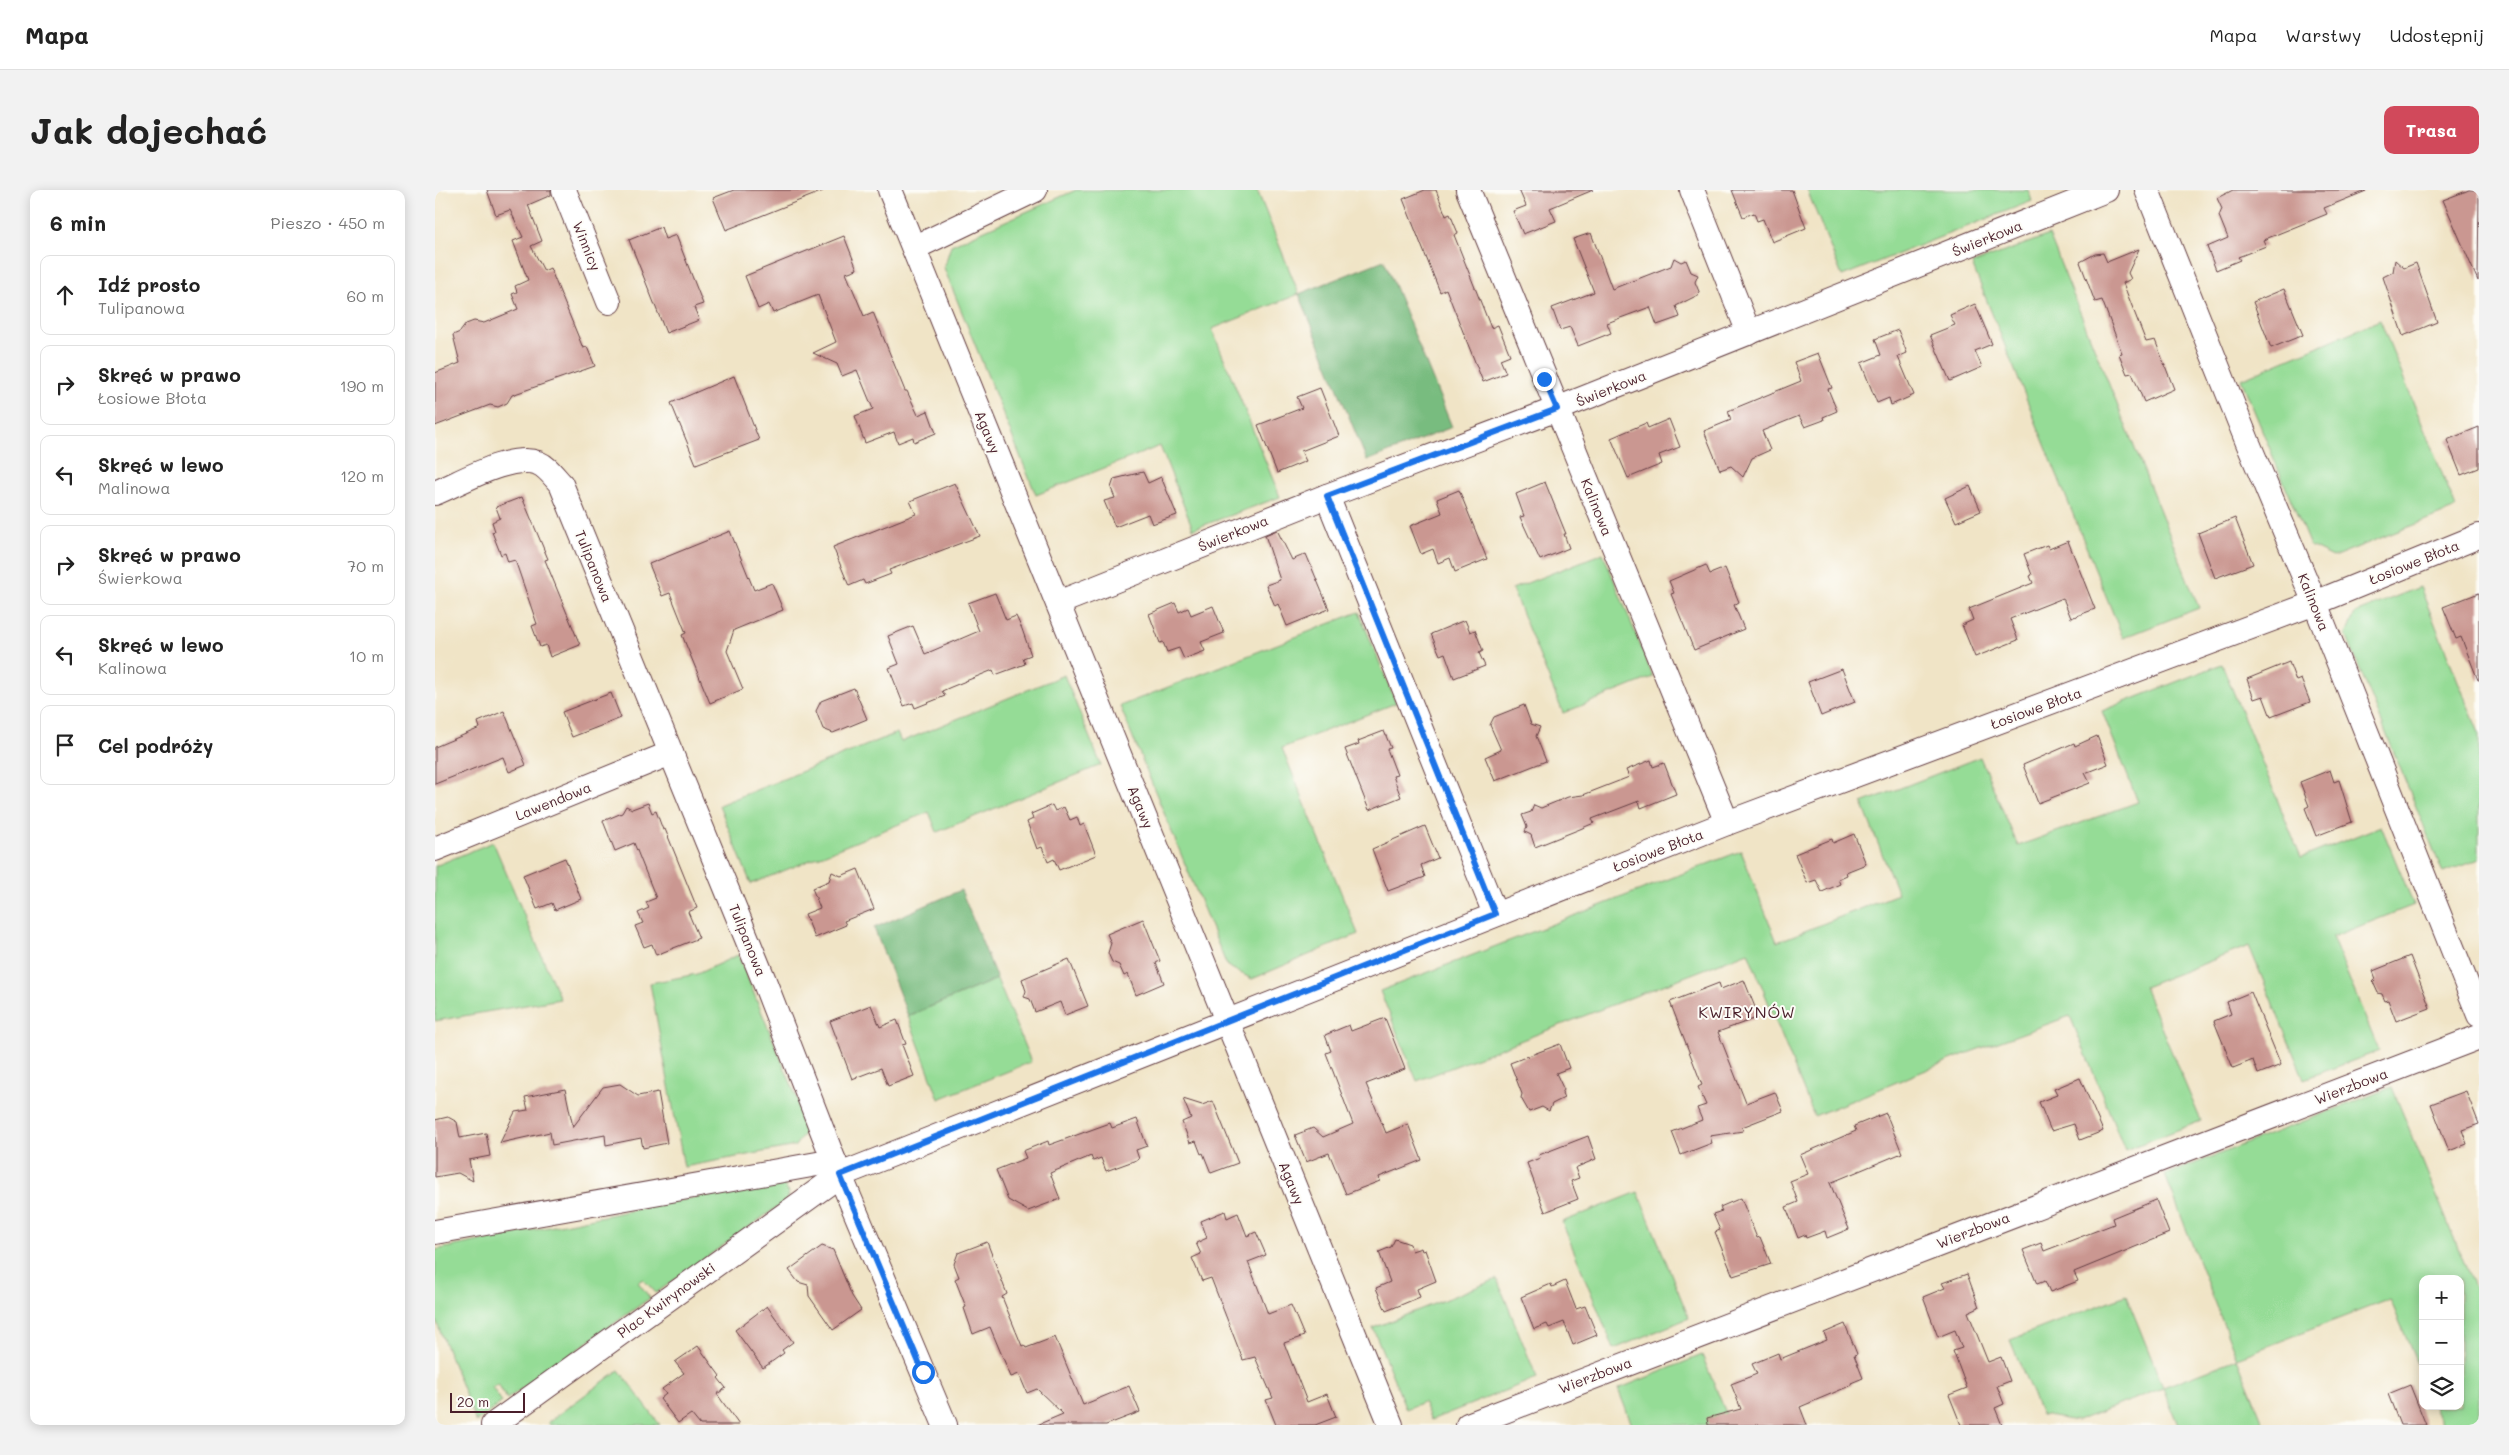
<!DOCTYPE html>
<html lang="pl">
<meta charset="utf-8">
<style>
body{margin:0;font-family:Mali,sans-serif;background:#f2f2f2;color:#222}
.controls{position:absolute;right:15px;bottom:15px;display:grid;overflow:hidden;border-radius:10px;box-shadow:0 2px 12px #0003}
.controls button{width:45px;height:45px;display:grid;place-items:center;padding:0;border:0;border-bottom:1px solid #e0e0e0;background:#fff;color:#222;font:25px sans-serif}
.scale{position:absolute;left:15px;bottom:12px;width:75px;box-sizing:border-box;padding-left:5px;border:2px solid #4a1f2b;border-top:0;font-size:14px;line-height:18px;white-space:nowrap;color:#4a1f2b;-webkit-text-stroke:4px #fdfcf7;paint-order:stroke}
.stop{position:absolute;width:15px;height:15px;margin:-11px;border:4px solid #1a73e8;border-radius:50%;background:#fff}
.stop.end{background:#1a73e8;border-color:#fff;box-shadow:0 1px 5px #0008}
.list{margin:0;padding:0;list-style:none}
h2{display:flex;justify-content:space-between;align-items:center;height:65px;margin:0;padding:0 20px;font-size:21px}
h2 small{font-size:16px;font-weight:400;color:#767676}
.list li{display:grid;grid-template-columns:32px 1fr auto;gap:15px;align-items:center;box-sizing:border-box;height:80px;margin:0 10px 10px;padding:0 10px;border:1px solid #e0e0e0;border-radius:10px}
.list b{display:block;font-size:19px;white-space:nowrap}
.list p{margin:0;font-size:16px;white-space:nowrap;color:#767676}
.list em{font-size:16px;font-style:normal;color:#767676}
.icon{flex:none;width:28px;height:28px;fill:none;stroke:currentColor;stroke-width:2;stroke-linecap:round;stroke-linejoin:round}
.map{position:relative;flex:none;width:2044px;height:1235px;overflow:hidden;border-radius:10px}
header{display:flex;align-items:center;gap:30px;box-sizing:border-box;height:70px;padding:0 25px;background:#fff;border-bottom:1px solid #e0e0e0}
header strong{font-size:24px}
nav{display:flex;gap:28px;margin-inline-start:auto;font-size:18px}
.intro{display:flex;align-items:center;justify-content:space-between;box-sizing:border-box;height:120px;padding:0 30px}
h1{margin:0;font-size:35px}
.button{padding:12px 22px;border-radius:10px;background:#d1495b;color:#fff;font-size:18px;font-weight:700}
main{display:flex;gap:30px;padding:0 30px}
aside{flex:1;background:#fff;border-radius:10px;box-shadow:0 2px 12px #0003}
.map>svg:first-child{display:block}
.green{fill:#95dc96;stroke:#707e60}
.forest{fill:#78bc7f;stroke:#616e55}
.building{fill:#ca9791}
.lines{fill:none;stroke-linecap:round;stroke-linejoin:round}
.minor-casing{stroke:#633d42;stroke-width:26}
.minor{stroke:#fff;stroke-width:24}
.route{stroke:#1a73e8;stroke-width:6}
.labels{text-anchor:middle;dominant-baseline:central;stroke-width:4;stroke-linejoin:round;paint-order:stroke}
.street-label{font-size:14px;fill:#4a1f2b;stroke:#fdfcf7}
.quarter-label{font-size:16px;letter-spacing:1px;fill:#4a1f2b;stroke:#fdfcf7}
</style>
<header>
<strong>Mapa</strong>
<nav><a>Mapa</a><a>Warstwy</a><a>Udostępnij</a></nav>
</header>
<div class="intro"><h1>Jak dojechać</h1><a class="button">Trasa</a></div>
<main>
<aside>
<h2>6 min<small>Pieszo · 450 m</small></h2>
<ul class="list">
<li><svg class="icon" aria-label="ahead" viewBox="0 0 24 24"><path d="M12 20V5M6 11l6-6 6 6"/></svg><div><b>Idź prosto</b><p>Tulipanowa</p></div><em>60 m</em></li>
<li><svg class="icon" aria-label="right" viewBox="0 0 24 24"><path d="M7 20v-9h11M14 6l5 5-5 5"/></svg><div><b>Skręć w prawo</b><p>Łosiowe Błota</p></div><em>190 m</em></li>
<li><svg class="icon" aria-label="left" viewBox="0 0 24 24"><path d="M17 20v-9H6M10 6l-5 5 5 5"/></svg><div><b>Skręć w lewo</b><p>Malinowa</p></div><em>120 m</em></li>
<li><svg class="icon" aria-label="right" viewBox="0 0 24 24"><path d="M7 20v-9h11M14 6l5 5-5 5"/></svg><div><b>Skręć w prawo</b><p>Świerkowa</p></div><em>70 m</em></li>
<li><svg class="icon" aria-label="left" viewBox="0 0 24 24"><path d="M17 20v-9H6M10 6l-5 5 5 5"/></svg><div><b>Skręć w lewo</b><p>Kalinowa</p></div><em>10 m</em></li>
<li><svg class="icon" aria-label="arrive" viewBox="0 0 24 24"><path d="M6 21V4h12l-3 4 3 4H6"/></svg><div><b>Cel podróży</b></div></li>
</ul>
</aside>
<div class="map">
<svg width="2044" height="1235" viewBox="0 0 2044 1235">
<rect width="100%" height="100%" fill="#fdfcf7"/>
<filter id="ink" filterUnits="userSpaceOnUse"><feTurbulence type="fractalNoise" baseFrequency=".02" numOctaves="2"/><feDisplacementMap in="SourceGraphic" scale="10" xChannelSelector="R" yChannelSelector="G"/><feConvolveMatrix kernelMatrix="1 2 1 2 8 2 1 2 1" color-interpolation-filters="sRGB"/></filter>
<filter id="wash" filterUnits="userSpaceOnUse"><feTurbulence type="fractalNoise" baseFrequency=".0096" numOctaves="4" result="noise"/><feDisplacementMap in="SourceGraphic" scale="20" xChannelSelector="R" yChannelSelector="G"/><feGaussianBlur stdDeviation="1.12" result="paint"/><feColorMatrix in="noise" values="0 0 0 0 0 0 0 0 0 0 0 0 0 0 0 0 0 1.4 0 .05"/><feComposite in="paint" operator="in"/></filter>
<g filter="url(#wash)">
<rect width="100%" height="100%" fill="#f0e4c6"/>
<g class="green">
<path d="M641,0H822L864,104L777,139L845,307L758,339L725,256L601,305L509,78L516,55Z"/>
<path d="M1372,0H1593L1597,11L1407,86Z"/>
<path d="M1614,45L1764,418L1688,448L1537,74Z"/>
<path d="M1945,130L2021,318L1898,367L1875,356L1806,189Z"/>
<path d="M1168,363L1218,487L1128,523L1077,399Z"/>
<path d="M1985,397L2044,543V669L2008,683L1911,445L1920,423Z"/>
<path d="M924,422L961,513L847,558L923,744L817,789L792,776L685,516Z"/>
<path d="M1787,474L1866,668L1946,636L1979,715L1897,747L1944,861L1869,889L1814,756L1709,797L1766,931L1690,960L1635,826L1530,864L1379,926L1313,762L982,891L945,801L1306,661L1342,752L1463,704L1427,613L1545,567L1583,656L1703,612L1667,521Z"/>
<path d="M629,485L666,575L502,642L494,622L316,694L284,615L462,543L466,552Z"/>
<path d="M58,652L125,809L0,831V676Z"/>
<path d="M303,765L374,937L360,956L249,977L215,793L262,784Z"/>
<path d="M562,789L596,872L504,909L473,826Z"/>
<path d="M1957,897L2044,1109V1235H2007L1999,1216H2025V1089H1988V1188L1955,1109L1802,1168L1829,1235H1743L1728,1198L1642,1231L1606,1225L1575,1150L1691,1105L1728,1197L1802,1169L1730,985Z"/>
<path d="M342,991L350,995L353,1002L352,1010L221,1103L208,1089L203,1092L215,1108L72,1209L63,1194L57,1197L67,1212L41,1232L0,1128V1060Z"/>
<path d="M1203,1002L1254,1128L1179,1159L1127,1032Z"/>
<path d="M1062,1089L1102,1188L996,1230L988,1212L971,1219L938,1138Z"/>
<path d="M1267,1165L1296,1235H1197L1183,1199Z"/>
<path d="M184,1180L225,1235H115L113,1232Z"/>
</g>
<g class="forest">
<path d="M949,70L1017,237L932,271L864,104Z"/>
<path d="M526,700L562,789L473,826L439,738Z"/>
</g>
<g id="blocks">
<g class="building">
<path d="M52,0H116V5L93,15L107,51L96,56L109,81L115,78L148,158L152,157L160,176L77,205L72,213L63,217L55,215L0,236V183L25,173L18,145L25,142L31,134L39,131L49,133L83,119L77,104L82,102L80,96L93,90L78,51L88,47L75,20L61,25Z"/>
<path d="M299,0H388V1L291,40L278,8Z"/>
<path d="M990,0H1001L1011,26L1015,24L1023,43L1019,45L1056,138L1063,135L1075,165L1065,169L1071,183L1048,192L1011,99L1005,102L968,9Z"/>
<path d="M1084,0H1158L1115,18L1121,31L1088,44L1078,21L1091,16Z"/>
<path d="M1297,0H1357L1371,38L1337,52L1328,29L1322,31L1319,23L1308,27Z"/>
<path d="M1798,0H1931V1L1889,18L1892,24L1828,50L1831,56L1803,67L1805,70L1781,80L1772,57L1793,48L1784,26L1787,19L1782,8Z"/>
<path d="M2034,0H2044L2043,91L2008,10Z"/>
<path d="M226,37L230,49L241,45L268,114L259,117L264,130L231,143L194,50Z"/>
<path d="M1156,43L1177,99L1236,76L1239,68L1246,72L1251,70L1256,82L1263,85L1260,92L1265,104L1241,116L1245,127L1222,135L1215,117L1172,133L1176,143L1143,156L1135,137L1125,140L1117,118L1159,102L1138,49Z"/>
<path d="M409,46L422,79L411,83L429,126L438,122L470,201H472L483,225L493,221L501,243L479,252L478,247L463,253L459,242L430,253L420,226L438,219L422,180L407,186L402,174L378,163L401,152L383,105L338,123L334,114L323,119L310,86Z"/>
<path d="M1704,59L1693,83L1696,89L1688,93L1711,152L1720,150L1739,199L1709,212L1697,183L1692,184L1684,164L1687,163L1667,110L1660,112L1645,72L1660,64L1668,63L1672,72Z"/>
<path d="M1960,70L1969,78L1981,73L2002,132L1968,146L1948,87L1958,82Z"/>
<path d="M1849,99L1868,145L1836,158L1818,112Z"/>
<path d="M1540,114L1557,154L1540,161L1547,177L1515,191L1495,145L1520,135L1515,125Z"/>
<path d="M1463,140L1472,163L1463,167L1479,205L1456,215L1454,208L1442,213L1426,173L1446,165L1440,149Z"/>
<path d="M1383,163L1397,198L1393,199L1402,221L1388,227L1389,230L1370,237L1364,226L1327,241L1335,260L1317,268L1308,287L1296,276L1285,280L1269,241L1296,230L1293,221L1366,191L1359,172Z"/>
<path d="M299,186L324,250L261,274L236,213Z"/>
<path d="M885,198L904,246L866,261L871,271L842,283L823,235L867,218L862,207Z"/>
<path d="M1234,229L1245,257L1224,265L1227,274L1193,288L1176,248L1211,233L1213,238Z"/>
<path d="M2044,237V278L2026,285L2012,250Z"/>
<path d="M708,282L713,293L726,287L742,325L717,334L713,324L680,337L669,311L680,308L676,298L679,289Z"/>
<path d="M1110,292L1131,344H1129L1134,358L1105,370L1085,327L1089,326L1081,304Z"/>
<path d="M520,293L545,346L454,380L456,384L430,394L428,390L414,396L398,357L481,324L475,311Z"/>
<path d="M1535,296L1546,321L1521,332L1510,308Z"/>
<path d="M1024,300L1052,369L1020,382L1015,368L1003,373L998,359L986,364L975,336L1007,323L1002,309Z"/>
<path d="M87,307L113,369L110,370L145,455L115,467L111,455L105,457L97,436L102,434L80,370L73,372L70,363L66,365L57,342L60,341L57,332L65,328L61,317Z"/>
<path d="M1800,328L1818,374L1780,388L1763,343Z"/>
<path d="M842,340L857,370L871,364L894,419L852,436L843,414L840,416L831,395L845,390L830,345Z"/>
<path d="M295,341L319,400L337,393L348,420L299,440L292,461L308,499L275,513L247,445L251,443L235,403L227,406L214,374Z"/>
<path d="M1633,351L1660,419L1636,428L1628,408L1575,429L1583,450L1540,467L1527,435L1538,430L1534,419L1598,393L1595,386L1597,385L1589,364L1612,355L1614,359Z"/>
<path d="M1271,375L1275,384L1290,378L1304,412L1299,415L1309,439L1259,460L1236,404L1239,403L1234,391Z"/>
<path d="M560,403L571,430L581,426L587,439L596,465L588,468L590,474L560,485L558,480L516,497L507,501L510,506L480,518L478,513L469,516L454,478L464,474L453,446L478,436L490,464L544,441L533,413Z"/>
<path d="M2044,403V490H2043L2026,447L2021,449L2008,417Z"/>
<path d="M740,413L744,422L753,418L756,425L778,416L789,443L766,452L770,461L749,469L744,458L732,462L728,452L725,453L714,424Z"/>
<path d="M1030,430L1035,442L1040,440L1048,461L1044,463L1050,476L1019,488L1010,463L1005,465L996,444Z"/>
<path d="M1854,472L1861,491L1866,489L1875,512L1836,527L1828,506L1819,509L1812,489Z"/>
<path d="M1407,479L1420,512L1386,526L1373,492Z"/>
<path d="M419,498L432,529L398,543L388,539L381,521L386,511Z"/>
<path d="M176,503L186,528L137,547L127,522Z"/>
<path d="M1089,515L1096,534L1105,537L1101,546L1111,571L1060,591L1050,567L1066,560L1055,535L1059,527Z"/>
<path d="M69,521L91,575L74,582L68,567L0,594V557L45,538L43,532Z"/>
<path d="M949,541L956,558L952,559L962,585L958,586L966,607L934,620L910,559L924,554L923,551Z"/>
<path d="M1662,546L1673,574L1650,583L1655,593L1603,613L1588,575L1639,553L1640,556Z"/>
<path d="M1216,570L1218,577L1229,573L1241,604L1206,618L1204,611L1157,629L1159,633L1145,639L1100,657L1096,645L1090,642L1092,637L1087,625L1096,622L1099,615L1106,618L1133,607L1148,605L1194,587L1191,580Z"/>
<path d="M1895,580L1899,592L1904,590L1917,632L1881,646L1870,618L1874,616L1865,592Z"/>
<path d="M213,613L217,623L221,621L228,640L230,639L262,718L253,722L264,748L221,765L217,754L209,757L200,736L208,733L203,723L214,718L211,712L221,708L199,653L180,661L168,631L187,623L191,616L197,619Z"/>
<path d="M617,615L620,621L629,617L635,630L642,627L645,636L649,634L661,665L624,680L619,669L613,672L607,657L602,659L592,632L598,629L596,624Z"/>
<path d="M990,636L1003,668L986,675L990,687L953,701L937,659Z"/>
<path d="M1419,644L1431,674L1411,682L1412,685L1403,689L1405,694L1387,702L1381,690L1372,693L1360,664L1397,649L1398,653Z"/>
<path d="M130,668L146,709L120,720L117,713L102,719L88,685Z"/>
<path d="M423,679L439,719L409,731L411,735L380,748L370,724L385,718L377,698L394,691L397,682L406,686Z"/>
<path d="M708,729L725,771L721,773L729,793L701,805L693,784L689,786L684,775L677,772L673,763L676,753L672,744Z"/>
<path d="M1975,766L1995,818L1961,831L1953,810L1950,811L1947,804L1943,803L1938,792L1941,789L1938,781Z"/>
<path d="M634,769L653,816L630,825L625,812L600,822L595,809L589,807L591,801L587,789Z"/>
<path d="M1309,790L1324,827L1283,842L1311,913L1340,902L1348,921L1307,937L1308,941L1275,946L1277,953L1246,965L1237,942L1267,930L1262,918L1271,915L1263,897L1267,895L1235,812L1284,793L1286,799Z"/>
<path d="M1816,802L1846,875L1823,884L1818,870L1798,878L1779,831L1796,824L1792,812Z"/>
<path d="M436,815L445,837L462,830L471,854L467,855L479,886L453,896L446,878L417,889L395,831Z"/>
<path d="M950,828L970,879L931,894L951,943L973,934L987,970L944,987L945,991L911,1004L894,963L871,972L860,945L878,938L888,947L918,934L891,863L896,861L890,845L914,835L916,841Z"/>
<path d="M1125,854L1134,878L1121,883L1129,900L1127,903L1129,908L1117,914L1114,921L1107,917L1094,922L1086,908L1087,904L1075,873Z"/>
<path d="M1645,888L1668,941L1645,950L1639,934L1616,941L1604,912L1622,905L1619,899Z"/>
<path d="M185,894L203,906L223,902L232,953L208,958L206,948L171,955L170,945L117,955L115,942L65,953L80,922L93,920L90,907L130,899L138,937L168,897Z"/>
<path d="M2031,901L2044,934L2027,940L2032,954L2014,961L1996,914Z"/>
<path d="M748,909L767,915L778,911L803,973L776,983L768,963L766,964L761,951L755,953L747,932L756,928Z"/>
<path d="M1451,923L1467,963L1395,993L1414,1039L1392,1048L1390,1041L1371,1048L1370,1045L1363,1048L1351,1017L1363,1012L1355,991L1373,984L1365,965L1421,941L1419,936Z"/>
<path d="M13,927L22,932L25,948L51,943L55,966L34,970L38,991L23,983L0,987V930Z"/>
<path d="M702,929L712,956L701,960L704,969L671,981L666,968L658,971L656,966L615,983L625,1009L593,1021L573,1010L561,980L591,968L588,961L613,951L614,955L675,933L677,938Z"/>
<path d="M1153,946L1161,969L1140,978L1144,988L1136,991L1143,1009L1110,1022L1092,973L1105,968L1104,965Z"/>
<path d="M1306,1008L1322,1048L1325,1047L1336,1074L1298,1086L1280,1042L1285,1040L1278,1024L1287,1021L1285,1017Z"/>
<path d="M1721,1010L1734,1043L1639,1082L1643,1091L1615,1102L1610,1091L1602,1094L1588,1060L1606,1053L1609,1061L1679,1034L1677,1028Z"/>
<path d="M790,1021L792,1028L803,1023L812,1046L821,1042L831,1065L813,1072L833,1124L856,1115L869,1146L849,1153L872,1212L892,1204L901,1227L880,1235H841L831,1210L838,1208L820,1167L808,1170L776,1088L767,1091L757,1068L766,1064L761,1053L772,1048L766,1031Z"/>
<path d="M960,1049L975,1054L977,1061L986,1058L987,1061L990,1060L1001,1091L982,1099L985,1107L951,1121L941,1098L955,1092L944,1062L956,1057Z"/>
<path d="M552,1052L572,1104L567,1107L587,1156L589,1155L591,1158L620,1147L648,1215L694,1196L705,1222L671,1235H602L628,1224L602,1199L592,1203L584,1184L576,1187L555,1137L538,1144L529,1118L531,1117L520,1089L524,1087L519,1074L523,1063Z"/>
<path d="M387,1056L398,1060L417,1106L426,1120L398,1140L374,1106L373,1095L363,1092L354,1080Z"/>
<path d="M1532,1084L1544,1117L1533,1122L1553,1172L1566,1167L1575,1191L1562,1196L1569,1214L1560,1218L1567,1235H1526L1514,1205L1532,1198L1518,1161L1527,1158L1520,1140L1503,1147L1488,1107L1510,1098L1507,1093Z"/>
<path d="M1130,1091L1141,1119L1150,1116L1162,1145L1138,1155L1129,1132L1114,1138L1112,1134L1099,1139L1086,1107L1116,1094L1117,1097Z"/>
<path d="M332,1116L358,1152L347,1160L349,1163L328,1178L300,1140Z"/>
<path d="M1410,1134L1422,1164L1419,1165L1428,1188L1416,1193L1417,1195L1365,1217L1372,1235H1273L1272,1228L1306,1219L1296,1194L1322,1184L1317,1174L1343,1163L1345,1169L1392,1150L1389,1143Z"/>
<path d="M263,1156L285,1186L283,1188L291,1198L282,1204L304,1235H265L256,1224L243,1233L225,1209L231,1204L227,1199L249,1183L240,1172Z"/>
<path d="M1975,1195L1991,1235H1965L1953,1204Z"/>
</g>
</g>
</g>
<g filter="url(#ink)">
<use href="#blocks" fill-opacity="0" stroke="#633d42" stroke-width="1"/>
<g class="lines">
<g class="minor-casing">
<g id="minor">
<path d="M129,0L174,112"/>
<path d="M455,0L956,1235"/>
<path d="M1033,0L1292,633"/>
<path d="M1257,0L1314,143"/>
<path d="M1712,0L1813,253L1880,413L2044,825"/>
<path d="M479,58L600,0"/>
<path d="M0,303C27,292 75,263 103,273C113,277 119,287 126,294L328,788L399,971L510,1235"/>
<path d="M892,306L1060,724"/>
<path d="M623,413L892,306L1122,219L1671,0"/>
<path d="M0,659L236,563"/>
<path d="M0,1042L399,971"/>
<path d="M58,1235L405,985L1292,633L1880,413L2044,346"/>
<path d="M1033,1235L2044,847"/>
</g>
</g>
<use href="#minor" class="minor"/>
</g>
</g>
<g class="lines" filter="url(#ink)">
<path class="route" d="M488,1182L405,985L1060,724L892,306L1122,219L1109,189"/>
</g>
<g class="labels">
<g class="street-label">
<text transform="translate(1552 48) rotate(-22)">Świerkowa</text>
<text transform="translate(152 56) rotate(68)">Winnicy</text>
<text transform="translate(1176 198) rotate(-22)">Świerkowa</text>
<text transform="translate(553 242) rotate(68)">Agawy</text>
<text transform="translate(1162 317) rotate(68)">Kalinowa</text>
<text transform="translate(798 343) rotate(-22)">Świerkowa</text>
<text transform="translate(1979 372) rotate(-22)">Łosiowe Błota</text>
<text transform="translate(159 376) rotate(68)">Tulipanowa</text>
<text transform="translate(1879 412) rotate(68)">Kalinowa</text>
<text transform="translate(1601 518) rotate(-20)">Łosiowe Błota</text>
<text transform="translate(118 611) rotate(-22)">Lawendowa</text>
<text transform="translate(706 617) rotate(68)">Agawy</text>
<text transform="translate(1223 660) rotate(-21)">Łosiowe Błota</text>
<text transform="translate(313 750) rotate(68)">Tulipanowa</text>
<text transform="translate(1916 896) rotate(-21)">Wierzbowa</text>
<text transform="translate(857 993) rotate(68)">Agawy</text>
<text transform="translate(1538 1040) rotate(-21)">Wierzbowa</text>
<text transform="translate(231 1110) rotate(-36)">Plac Kwirynowski</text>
<text transform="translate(1160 1185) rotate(-21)">Wierzbowa</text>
</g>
<g class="quarter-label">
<text x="1312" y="821">KWIRYNÓW</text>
</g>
</g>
</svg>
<div class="controls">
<button>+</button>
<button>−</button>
<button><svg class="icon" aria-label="layers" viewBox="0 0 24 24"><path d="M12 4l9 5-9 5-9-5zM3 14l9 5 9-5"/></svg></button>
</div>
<div class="scale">20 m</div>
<div class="stop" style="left:488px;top:1182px"></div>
<div class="stop end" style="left:1109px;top:189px"></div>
</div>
</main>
